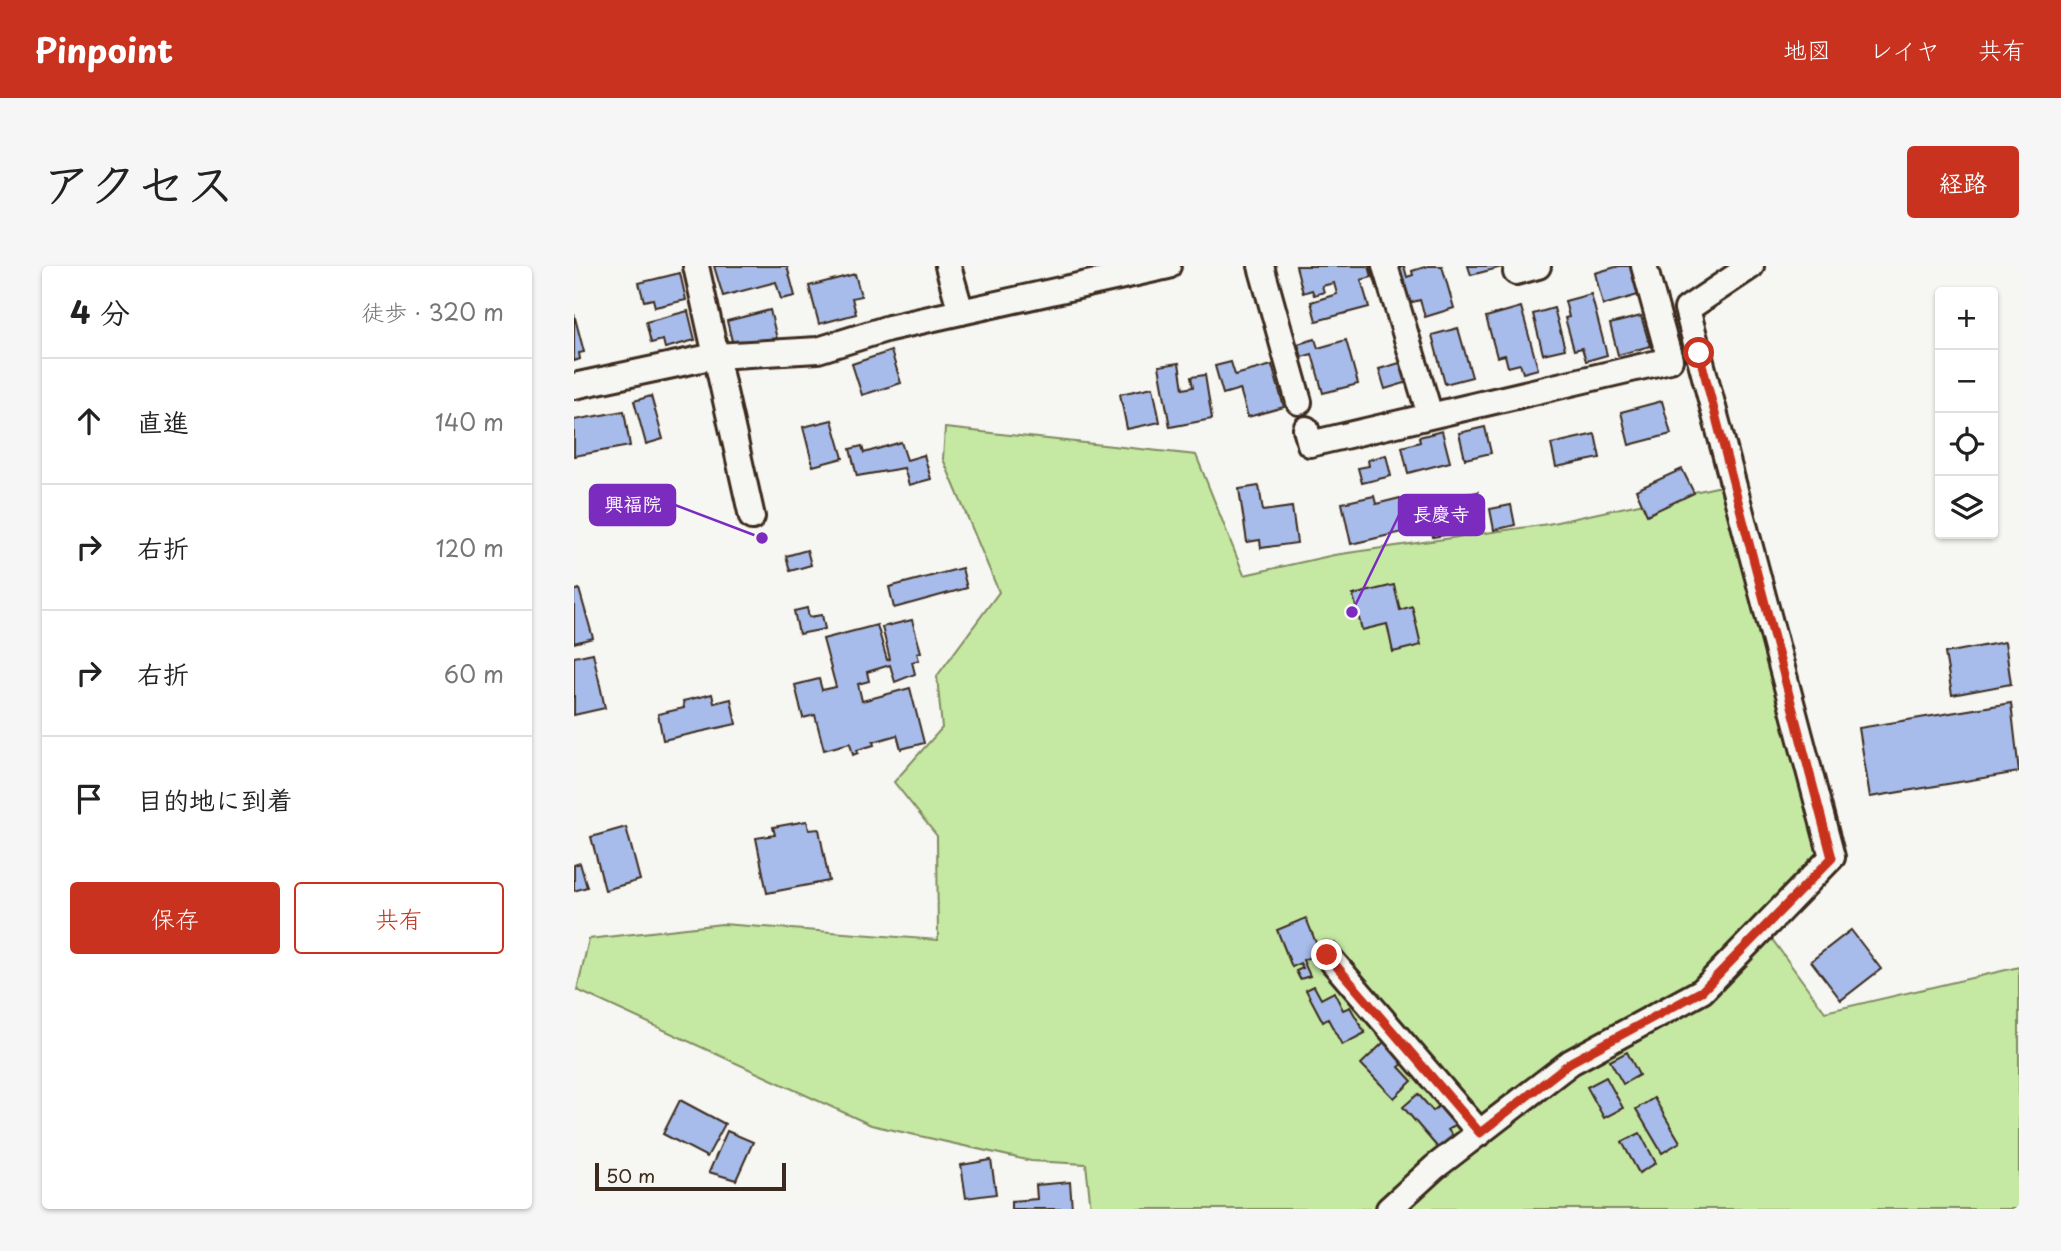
<!DOCTYPE html>
<html lang="ja">
<meta charset="utf-8">
<style>
body{margin:0;font-family:"Playpen Sans","Klee One",sans-serif;background:#f6f6f6;color:#222}
.controls{position:absolute;right:21px;top:21px;display:grid;overflow:hidden;border-radius:7px;box-shadow:0 2px 5px #0004}
.controls button{width:63px;height:63px;display:grid;place-items:center;padding:0;border:0;border-bottom:2px solid #e0e0e0;background:#fff;color:#222;font:35px sans-serif}
.scale{position:absolute;left:21px;bottom:18px;width:191px;box-sizing:border-box;padding-left:7px;border:4px solid #3b2a1e;border-top:0;font-size:19px;line-height:24px;white-space:nowrap;color:#3b2a1e;-webkit-text-stroke:5px #f6f6f2;paint-order:stroke}
.stop{position:absolute;width:21px;height:21px;margin:-16px;border:5px solid #c8321e;border-radius:50%;background:#fff}
.stop.end{background:#c8321e;border-color:#fff;box-shadow:0 2px 7px #0008}
.list{margin:0;padding:0;list-style:none}
h2{display:flex;justify-content:space-between;align-items:center;height:91px;margin:0;padding:0 28px;font-size:30px}
h2 small{font-size:23px;font-weight:400;color:#767676}
.list li{display:grid;grid-template-columns:46px 1fr auto;gap:21px;align-items:center;box-sizing:border-box;height:126px;padding:0 28px;border-top:2px solid #e0e0e0}
.list b{display:block;font-size:26px;white-space:nowrap}
.list em{font-size:23px;font-style:normal;color:#767676}
.actions{display:flex;gap:14px;padding:21px 28px}
.actions a{flex:1;padding:16px 0;border:2px solid #c8321e;border-radius:7px;text-align:center;font-size:24px;color:#c8321e}
.actions .main{background:#c8321e;color:#fff}
.icon{flex:none;width:38px;height:38px;fill:none;stroke:currentColor;stroke-width:2;stroke-linecap:round;stroke-linejoin:round}
.map{position:relative;flex:none;width:1445px;height:943px;overflow:hidden;border-radius:7px}
header{display:flex;align-items:center;gap:42px;box-sizing:border-box;height:98px;padding:0 35px;background:#c8321e;color:#fff}
header strong{font-size:33px}
nav{display:flex;gap:38px;margin-inline-start:auto;font-size:24px}
.intro{display:flex;align-items:center;justify-content:space-between;box-sizing:border-box;height:168px;padding:0 42px}
h1{margin:0;font-size:49px}
.button{padding:18px 32px;border-radius:7px;background:#c8321e;color:#fff;font-size:24px;font-weight:700}
main{display:flex;gap:42px;padding:0 42px}
aside{flex:1;background:#fff;border-radius:7px;box-shadow:0 2px 5px #0004}
.map>svg:first-child{display:block}
.green{fill:#c5e9a3;stroke:#808a60;stroke-width:2}
.building{fill:#a7bcea;stroke:#3b2a1e;stroke-width:2}
.lines{fill:none;stroke-linecap:round;stroke-linejoin:round}
.minor-casing{stroke:#3b2a1e;stroke-width:30}
.minor{stroke:#f6f6f2;stroke-width:24}
.route{stroke:#c8321e;stroke-width:9}
.leader{fill:none;stroke:#7b2cbf;stroke-width:2.5}
.callout-dot{fill:#7b2cbf;stroke:#f6f6f2;stroke-width:2.5}
.callout{fill:#7b2cbf;stroke:#7b2cbf;stroke-width:2.5}
.callout-label{font-size:19px;text-anchor:middle;font-weight:bold;fill:#fff}
</style>
<header>
<strong>Pinpoint</strong>
<nav><a>地図</a><a>レイヤ</a><a>共有</a></nav>
</header>
<div class="intro"><h1>アクセス</h1><a class="button">経路</a></div>
<main>
<aside>
<h2>4 分<small>徒歩 · 320 m</small></h2>
<ul class="list">
<li><svg class="icon" aria-label="ahead" viewBox="0 0 24 24"><path d="M12 20V5M6 11l6-6 6 6"/></svg><div><b>直進</b></div><em>140 m</em></li>
<li><svg class="icon" aria-label="right" viewBox="0 0 24 24"><path d="M7 20v-9h11M14 6l5 5-5 5"/></svg><div><b>右折</b></div><em>120 m</em></li>
<li><svg class="icon" aria-label="right" viewBox="0 0 24 24"><path d="M7 20v-9h11M14 6l5 5-5 5"/></svg><div><b>右折</b></div><em>60 m</em></li>
<li><svg class="icon" aria-label="arrive" viewBox="0 0 24 24"><path d="M6 21V4h12l-3 4 3 4H6"/></svg><div><b>目的地に到着</b></div></li>
</ul>
<div class="actions"><a class="main">保存</a><a>共有</a></div>
</aside>
<div class="map">
<svg width="1445" height="943" viewBox="0 0 1445 943">
<rect width="100%" height="100%" fill="#f6f6f2"/>
<filter id="ink" filterUnits="userSpaceOnUse"><feTurbulence type="fractalNoise" baseFrequency=".0143" numOctaves="2"/><feDisplacementMap in="SourceGraphic" scale="14" xChannelSelector="R" yChannelSelector="G"/><feConvolveMatrix kernelMatrix="1 2 1 2 8 2 1 2 1" color-interpolation-filters="sRGB"/></filter>
<g filter="url(#ink)">
<path class="green" d="M371,162L622,189L670,309L760,289L974,258L1152,219L1251,583L1187,658L1251,746L1445,701V943H517L512,898L457,895L297,859L3,724L15,673L148,658L364,674L363,570L320,516L368,462L363,410L425,326L369,193Z"/>
<g class="building">
<path d="M140,0H213L221,30L207,33L202,16L149,30Z"/>
<path d="M722,0H795L798,11L787,14L795,41L742,55L737,36L763,28L760,17L748,20L750,26L740,29L738,24L729,27Z"/>
<path d="M822,0H830L833,11L839,9L838,5L854,0H868L880,42L851,51L846,34L828,39Z"/>
<path d="M894,0H932L897,9Z"/>
<path d="M1045,0H1056L1064,29L1029,39L1021,7Z"/>
<path d="M106,7L112,34L81,41L79,33L70,35L65,17Z"/>
<path d="M281,8L287,30L278,32L282,48L245,58L235,20Z"/>
<path d="M1017,28L1033,89L1012,95L1008,82L1000,84L991,52L995,51L991,35Z"/>
<path d="M947,41L964,103L949,107L946,98L934,101L931,89L923,91L912,51Z"/>
<path d="M980,42L991,83L969,88L959,48Z"/>
<path d="M196,44L203,73L160,83L153,55Z"/>
<path d="M114,45L121,74L91,82L89,74L77,77L72,56Z"/>
<path d="M0,48L10,86L5,87L6,93L0,95Z"/>
<path d="M1067,50L1076,80L1044,89L1036,58Z"/>
<path d="M884,62L898,111L871,118L858,69Z"/>
<path d="M741,73L744,82L772,74L784,118L749,127L738,88L728,91L724,78Z"/>
<path d="M317,85L327,117L288,129L278,98Z"/>
<path d="M657,96L661,109L698,99L710,141L674,151L666,123L649,128L641,100Z"/>
<path d="M829,96L834,116L811,123L805,103Z"/>
<path d="M605,97L609,123L619,121L617,111L631,109L638,153L596,161L585,100Z"/>
<path d="M579,121L586,156L553,163L546,128Z"/>
<path d="M77,130L89,173L72,178L60,135Z"/>
<path d="M1088,135L1097,168L1055,179L1047,146Z"/>
<path d="M50,145L56,180L0,190V154Z"/>
<path d="M258,154L269,192L239,200L229,161Z"/>
<path d="M911,161L917,187L891,193L885,167Z"/>
<path d="M868,165L876,196L834,207L828,181L846,176L845,171Z"/>
<path d="M1021,168L1026,192L982,201L977,178Z"/>
<path d="M327,176L333,194L350,189L357,213L335,219L330,202L283,210L276,183L288,180L290,187Z"/>
<path d="M812,189L817,210L788,217L784,202L795,200L794,194Z"/>
<path d="M1108,203L1120,227L1073,249L1062,224Z"/>
<path d="M685,220L689,245L718,241L723,277L687,282L686,274L673,276L665,223Z"/>
<path d="M904,226L910,262L859,271L852,236Z"/>
<path d="M800,230L802,238L826,232L833,265L777,278L768,237Z"/>
<path d="M937,239L941,259L920,264L916,243Z"/>
<path d="M233,284L237,299L216,305L212,290Z"/>
<path d="M388,302L393,322L320,342L315,321Z"/>
<path d="M820,319L826,344L838,340L847,379L819,386L813,358L788,364L779,329Z"/>
<path d="M5,323L19,372L0,377V325Z"/>
<path d="M233,342L235,351L248,349L251,363L225,368L220,345Z"/>
<path d="M338,354L347,386L343,387L345,394L338,396L341,408L321,416L316,399L293,406L295,415L284,418L288,435L336,422L350,477L327,483L323,469L299,476L300,479L283,484L284,487L279,489L276,477L250,484L241,449L229,452L221,419L245,413L248,424L262,421L249,373L303,359L313,394L316,393L308,361Z"/>
<path d="M1431,376L1437,418L1378,429L1371,387Z"/>
<path d="M19,387L31,442L0,449V391Z"/>
<path d="M138,428L140,437L157,433L162,458L89,474L84,448L110,442L109,435Z"/>
<path d="M1437,437L1445,506L1296,531L1285,462Z"/>
<path d="M233,555L235,564L245,563L255,615L193,627L182,572L201,569L199,561Z"/>
<path d="M52,561L66,614L31,624L17,571Z"/>
<path d="M6,597L13,621L0,625V599Z"/>
<path d="M732,652L746,687L729,694L736,710L726,713L722,705L729,702L726,697L718,701L703,664Z"/>
<path d="M1277,664L1307,703L1267,734L1237,695Z"/>
<path d="M740,720L747,733L760,726L769,744L776,741L791,767L768,779L754,753L749,756L732,724Z"/>
<path d="M810,776L830,797L825,801L838,815L820,832L787,798Z"/>
<path d="M1053,786L1065,809L1049,818L1036,795Z"/>
<path d="M1032,811L1049,842L1030,852L1013,821Z"/>
<path d="M844,828L859,845L866,839L882,858L874,864L880,871L865,883L829,841Z"/>
<path d="M1080,832L1106,876L1088,887L1062,843Z"/>
<path d="M106,834L151,858L133,891L89,868Z"/>
<path d="M153,865L179,876L162,914L135,906Z"/>
<path d="M1066,867L1082,897L1065,907L1048,876Z"/>
<path d="M417,894L422,928L392,932L387,899Z"/>
<path d="M496,916L498,943H437V935L463,933L462,919Z"/>
</g>
<g class="lines">
<g class="minor-casing">
<g id="minor">
<path d="M122,0L178,251"/>
<path d="M374,0L387,46"/>
<path d="M687,0L725,136"/>
<path d="M811,0L856,149"/>
<path d="M942,6L964,0"/>
<path d="M0,120L141,90L244,84L315,62L594,0"/>
<path d="M732,163L736,178L1096,94L1070,0"/>
<path d="M753,689L906,867"/>
<path d="M815,943L861,901L997,796L1128,725L1258,591L1113,43L1177,0"/>
</g>
</g>
<use href="#minor" class="minor"/>
</g>
</g>
<g class="lines" filter="url(#ink)">
<path class="route" d="M753,689L906,867L997,796L1128,725L1258,592L1125,87"/>
</g>
<path class="leader" d="M188 272L101 239M778 346L825 249"/>
<g class="callout-dot">
<circle cx="188" cy="272" r="7"/>
<circle cx="778" cy="346" r="7"/>
</g>
<g class="callout">
<rect x="16" y="219" width="85" height="40" rx="7"/>
<rect x="825" y="229" width="85" height="40" rx="7"/>
</g>
<g class="callout-label">
<text x="59" y="245">興福院</text>
<text x="867" y="255">長慶寺</text>
</g>
</svg>
<div class="controls">
<button>+</button>
<button>−</button>
<button><svg class="icon" aria-label="locate" viewBox="0 0 24 24"><circle cx="12" cy="12" r="6"/><path d="M12 2v4M12 18v4M2 12h4M18 12h4"/></svg></button>
<button><svg class="icon" aria-label="layers" viewBox="0 0 24 24"><path d="M12 4l9 5-9 5-9-5zM3 14l9 5 9-5"/></svg></button>
</div>
<div class="scale">50 m</div>
<div class="stop" style="left:1125px;top:87px"></div>
<div class="stop end" style="left:753px;top:689px"></div>
</div>
</main>
